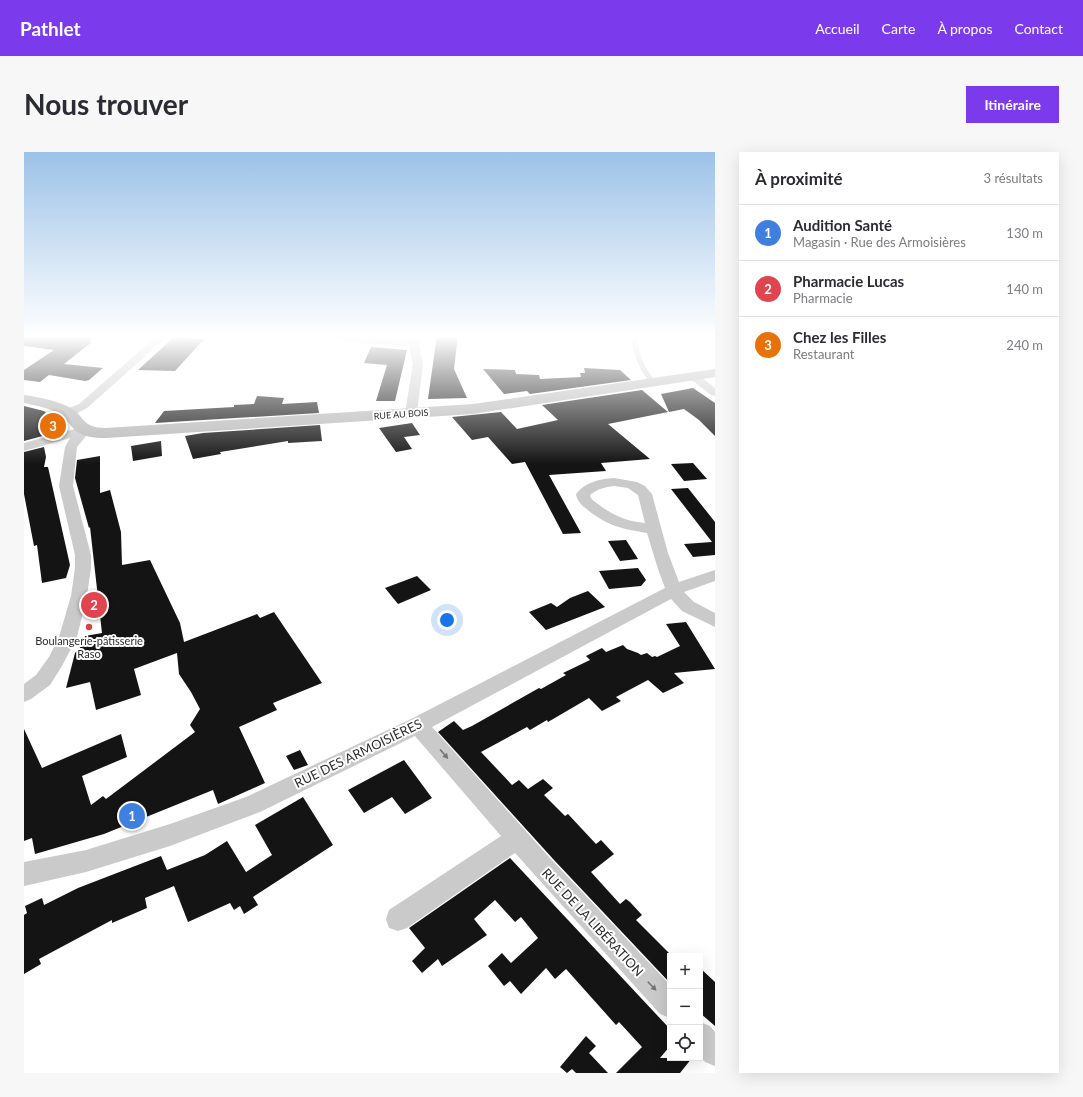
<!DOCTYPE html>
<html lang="fr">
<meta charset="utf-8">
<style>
body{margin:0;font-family:Lato,sans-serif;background:#f7f7f7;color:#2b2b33}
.controls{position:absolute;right:12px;bottom:12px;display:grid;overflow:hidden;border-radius:0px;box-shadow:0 4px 16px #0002}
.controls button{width:36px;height:36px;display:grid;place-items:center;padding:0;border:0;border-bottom:1px solid #e1e1e2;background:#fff;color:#2b2b33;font:20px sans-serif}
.you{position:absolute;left:423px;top:468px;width:14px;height:14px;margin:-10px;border:3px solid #fff;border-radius:50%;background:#1a73e8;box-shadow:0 0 0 6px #1a73e833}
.badge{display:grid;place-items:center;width:26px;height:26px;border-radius:50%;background:#7c3aed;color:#fff;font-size:13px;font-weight:700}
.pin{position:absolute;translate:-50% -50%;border:2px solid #fff;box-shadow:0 1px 4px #0006}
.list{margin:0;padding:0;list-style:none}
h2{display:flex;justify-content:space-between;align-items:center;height:52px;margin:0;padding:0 16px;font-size:17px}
h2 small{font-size:13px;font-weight:400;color:#7c7c81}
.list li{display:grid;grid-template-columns:26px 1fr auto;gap:12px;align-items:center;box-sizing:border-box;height:56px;padding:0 16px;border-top:1px solid #e1e1e2}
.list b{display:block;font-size:15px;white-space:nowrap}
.list p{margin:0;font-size:13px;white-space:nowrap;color:#7c7c81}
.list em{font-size:13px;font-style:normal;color:#7c7c81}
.icon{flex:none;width:22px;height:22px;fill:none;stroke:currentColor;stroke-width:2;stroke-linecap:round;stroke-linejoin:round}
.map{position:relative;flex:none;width:691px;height:921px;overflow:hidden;border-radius:0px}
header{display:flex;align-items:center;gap:24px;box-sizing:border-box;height:56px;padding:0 20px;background:#7c3aed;color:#fff}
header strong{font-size:19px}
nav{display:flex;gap:22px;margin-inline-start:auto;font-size:14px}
.intro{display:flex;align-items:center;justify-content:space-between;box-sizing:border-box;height:96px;padding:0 24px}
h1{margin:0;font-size:28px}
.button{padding:10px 18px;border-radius:0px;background:#7c3aed;color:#fff;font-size:14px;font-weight:700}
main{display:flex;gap:24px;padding:0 24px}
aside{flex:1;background:#fff;border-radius:0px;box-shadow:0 4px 16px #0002}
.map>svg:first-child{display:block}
.building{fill:#141414}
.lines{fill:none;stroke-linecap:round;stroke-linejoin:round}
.lane{fill:#cacaca;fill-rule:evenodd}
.street{fill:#cacaca;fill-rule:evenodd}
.secondary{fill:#b7b7b7;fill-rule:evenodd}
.oneway{fill:#747474}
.poi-dot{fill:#d4473f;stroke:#fff;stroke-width:1.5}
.labels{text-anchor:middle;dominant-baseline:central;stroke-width:4;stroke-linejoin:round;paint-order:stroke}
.far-street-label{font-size:9px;fill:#2d2d2d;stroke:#fff}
.poi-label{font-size:11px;fill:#2d2d2d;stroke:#fff}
.near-street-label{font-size:13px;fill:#2d2d2d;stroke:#fff}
</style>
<header>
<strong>Pathlet</strong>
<nav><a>Accueil</a><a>Carte</a><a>À propos</a><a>Contact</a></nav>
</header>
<div class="intro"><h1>Nous trouver</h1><a class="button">Itinéraire</a></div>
<main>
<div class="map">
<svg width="691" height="921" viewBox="0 0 691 921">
<rect width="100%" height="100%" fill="#fff"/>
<g class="building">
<path d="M0,183H52L70,185L65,190H68L40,212L79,216L65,228L61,229L25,223L16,230L0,228V218L30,198L0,194Z"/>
<path d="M413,183H434L430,217L443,246L404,247Z"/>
<path d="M150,185L180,187L151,219L114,218Z"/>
<path d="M347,195L383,198L371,249H352L363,213L340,211Z"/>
<path d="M560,216L596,218L607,228L506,242L503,239L480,242L459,217L491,218L492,222L515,223L516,227L557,225L556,221H561Z"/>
<path d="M669,236L691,251V284L675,268L660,257L645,260L637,242Z"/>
<path d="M618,238L644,260L584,272L626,307L577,311L582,319L525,323L557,381L539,382L501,310L488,312L464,285L448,288L428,265L477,260L493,277L534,268L518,253Z"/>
<path d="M233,244L260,246L258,252L293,250L295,261L131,271L140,259L210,255V253L230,252Z"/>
<path d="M0,254L20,259L36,274L27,277L26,282L0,289Z"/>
<path d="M388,271L396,283L380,285L388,297L372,300L355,276Z"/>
<path d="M296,273L298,289L264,291V289L196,300L197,302L169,307L161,284L179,281Z"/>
<path d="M137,289L138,304L109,309L107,294Z"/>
<path d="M20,295L22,305L20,315H24L46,413L42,426L18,431L13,393L10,394L0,342V300Z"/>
<path d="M76,304V341L86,338L97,380L98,413L126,408L156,471L160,490L233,462L236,466L250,460L298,531L249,551L253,558L215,575L241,631L194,652L189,638L80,682L11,702L8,686L0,689V577L18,616L97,582L103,605L58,624L67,653L79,644L82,647L171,580L166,573L176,557L167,540L155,522L153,501L110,517L117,543L72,558L66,530L42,536L51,501L60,491L61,484L78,481L66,375L65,376L51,326L53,308Z"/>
<path d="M669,311L683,327L660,329L647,312Z"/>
<path d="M664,336L691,370V403L669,405L660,392L688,390L647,337Z"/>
<path d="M602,388L614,407L596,409L584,389Z"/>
<path d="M614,416L622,428L617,434L585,437L575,419Z"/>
<path d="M393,424L407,438L374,452L361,436Z"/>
<path d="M564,439L581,455L522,478L505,460L527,451L533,455L546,446Z"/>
<path d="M662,470L691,517L650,521L660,531L639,541L624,528L592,545L597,549L578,559L565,546L524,570L523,568L506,578L503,575L457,600L488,633L495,628L504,637L519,627L529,636L520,643L541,664L544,662L572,692L577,688L590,702L567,720L596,752L602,747L606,750L618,763L612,768L646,802V831L530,708L414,580L430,569L439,578L448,574L515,536L517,537L542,523L539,521L566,508L562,504L578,496L582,500L599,493L603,497L614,501L617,503L623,501L628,505L631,504L633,505L656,494L642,472Z"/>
<path d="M276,598L284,613L270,618L262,604Z"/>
<path d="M380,608L408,646L381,662L368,645L340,661L324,638Z"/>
<path d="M279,645L309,693L229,745L234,753L220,762L216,754L210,758L206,751L164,770L150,734L121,746L123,756L88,771V768L15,807L17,812L0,822V763L3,761L1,754L18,746L20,753L54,736L137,704L143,718L181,703L203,689L222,720L248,703L231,673Z"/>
<path d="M486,706L646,877V894L636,906H668L656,921H592L618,895L595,870L592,873L542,817L531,827L522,816L497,842L486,829L480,834L464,814L478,801L487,811L514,786L497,765L491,770L471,748L450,767L463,783L418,814L414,807L398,821L388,809L401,796L385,776Z"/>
<path d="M676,816L691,830V874L676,861Z"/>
<path d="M562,884L572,894L565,901L584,921H552L548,917L543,921L536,915Z"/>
</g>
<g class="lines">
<path class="lane" d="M606,183H612C615,202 620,216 632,230L631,231H627C614,218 610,201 606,183Z"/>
<g class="street">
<path d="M134,183H145L63,256L48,264H40L38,261L40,258L55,252Z"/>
<path d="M299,183H326L385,188L386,183H396L395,191L399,212L393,261L391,264H383L381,261L389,212L385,194L337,191L304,186Z"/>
<path d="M669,221L673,222L691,236V244L687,243L665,226L664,224L665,222Z"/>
<path d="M61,274L65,275L67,278L53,295L49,334L67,403V416L63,444L53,485L38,514L26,533L7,547L0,550V532L12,523L25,505L35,485L47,444L51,416V403L35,334L41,295L46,286L0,299V291Z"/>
<path d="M590,326L613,330L621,334L628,342L644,401L655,430L691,418V429L660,440L670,450L691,461V475L658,459L647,447L408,575L526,706L646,833V866L636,862L491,701L383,776L374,779L365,776L362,767L365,758L477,684L391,584L236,660L146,694L62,720L0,734V710L62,698L146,672L222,645L387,567L641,436L634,417L623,381C599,377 584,374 565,359C559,354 553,350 552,342C561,330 576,327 590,326ZM590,334L604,336L614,343L621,371C602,369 590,364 574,352C570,349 567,348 566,343C573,337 581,335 590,334Z"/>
<path d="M676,870L686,874L691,880V914L681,910L676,905Z"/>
</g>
<path class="secondary" d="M691,217V225L449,262L82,286C71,286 57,285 49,276C46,273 43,268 39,264C28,256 13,254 0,251V243C14,245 30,248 43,254C62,263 56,276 82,276L449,252Z"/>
</g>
<defs><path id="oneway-solid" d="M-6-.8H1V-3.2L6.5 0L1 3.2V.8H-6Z"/></defs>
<g class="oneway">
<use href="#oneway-solid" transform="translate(420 602) rotate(49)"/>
<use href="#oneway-solid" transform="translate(628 834) rotate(46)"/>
</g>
<linearGradient id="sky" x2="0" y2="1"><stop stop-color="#9cc2e8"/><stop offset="0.59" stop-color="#fff"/><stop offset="1" stop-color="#fff" stop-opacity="0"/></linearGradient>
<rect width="691" height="312" fill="url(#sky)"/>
<circle class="poi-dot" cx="65" cy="475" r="4"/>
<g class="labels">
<g class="far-street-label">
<text transform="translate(377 262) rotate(-4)">RUE AU BOIS</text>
</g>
<g class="poi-label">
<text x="65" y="488">Boulangerie-pâtisserie<tspan x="65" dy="13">Raso</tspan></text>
</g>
<g class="near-street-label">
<text transform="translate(334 601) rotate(-26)">RUE DES ARMOISIÈRES</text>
<text transform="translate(569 770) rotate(47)">RUE DE LA LIBÉRATION</text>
</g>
</g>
</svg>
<div class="controls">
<button>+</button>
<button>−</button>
<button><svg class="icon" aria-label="locate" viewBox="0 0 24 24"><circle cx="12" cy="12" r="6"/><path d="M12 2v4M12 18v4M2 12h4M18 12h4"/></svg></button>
</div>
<div class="you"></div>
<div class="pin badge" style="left:108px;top:664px;background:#3f7fe0">1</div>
<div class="pin badge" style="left:70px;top:453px;background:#e0444e">2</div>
<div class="pin badge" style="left:29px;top:274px;background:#e8710a">3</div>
</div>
<aside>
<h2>À proximité<small>3 résultats</small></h2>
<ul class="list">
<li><span class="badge" style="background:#3f7fe0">1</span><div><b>Audition Santé</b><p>Magasin · Rue des Armoisières</p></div><em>130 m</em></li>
<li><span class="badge" style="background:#e0444e">2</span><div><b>Pharmacie Lucas</b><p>Pharmacie</p></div><em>140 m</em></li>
<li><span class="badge" style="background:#e8710a">3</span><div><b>Chez les Filles</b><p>Restaurant</p></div><em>240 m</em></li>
</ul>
</aside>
</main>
